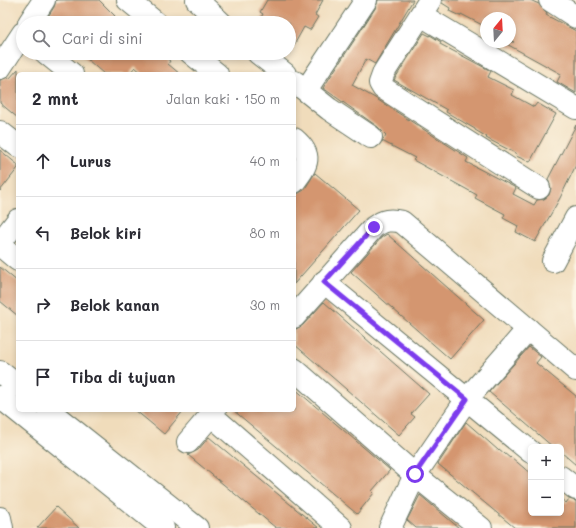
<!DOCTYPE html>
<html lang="id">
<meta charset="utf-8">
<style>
body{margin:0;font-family:Mali,sans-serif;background:#f2f2f3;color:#2b2b33}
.controls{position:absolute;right:12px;bottom:12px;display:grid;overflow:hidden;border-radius:6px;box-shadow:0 2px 6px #0003}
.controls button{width:36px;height:36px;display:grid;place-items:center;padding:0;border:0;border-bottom:1px solid #e1e1e2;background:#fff;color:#2b2b33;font:20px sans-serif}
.compass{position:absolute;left:480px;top:12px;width:36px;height:36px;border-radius:50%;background:#fff;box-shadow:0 2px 6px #0003;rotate:18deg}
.stop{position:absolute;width:12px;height:12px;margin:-9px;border:3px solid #7c3aed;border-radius:50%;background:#fff}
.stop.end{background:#7c3aed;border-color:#fff;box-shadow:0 1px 4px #0008}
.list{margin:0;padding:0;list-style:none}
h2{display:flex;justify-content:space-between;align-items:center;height:52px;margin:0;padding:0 16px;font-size:17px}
h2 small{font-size:13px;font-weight:400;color:#7c7c81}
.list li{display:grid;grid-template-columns:26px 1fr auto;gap:12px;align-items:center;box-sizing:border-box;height:72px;padding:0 16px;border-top:1px solid #e1e1e2}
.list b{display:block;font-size:15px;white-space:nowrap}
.list em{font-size:13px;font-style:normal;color:#7c7c81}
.icon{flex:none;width:22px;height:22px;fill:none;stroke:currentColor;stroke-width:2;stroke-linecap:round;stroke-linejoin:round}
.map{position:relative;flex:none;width:576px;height:528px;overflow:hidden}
.search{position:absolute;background:#fff;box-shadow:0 2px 6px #0003;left:16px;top:16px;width:280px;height:44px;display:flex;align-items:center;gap:10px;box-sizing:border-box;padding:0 14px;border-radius:22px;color:#7c7c81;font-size:15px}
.panel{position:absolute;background:#fff;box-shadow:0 2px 6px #0003;left:16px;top:72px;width:280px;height:340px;border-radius:6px}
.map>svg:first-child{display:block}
.building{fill:#d49670}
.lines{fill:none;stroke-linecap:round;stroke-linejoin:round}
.minor-casing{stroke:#687563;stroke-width:24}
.minor{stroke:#fff;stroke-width:22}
.route{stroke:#7c3aed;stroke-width:5}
</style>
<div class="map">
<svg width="576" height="528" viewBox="0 0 576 528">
<rect width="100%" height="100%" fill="#fcf5e5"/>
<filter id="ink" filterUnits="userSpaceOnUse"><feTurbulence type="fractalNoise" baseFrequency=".025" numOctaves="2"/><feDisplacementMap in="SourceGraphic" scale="8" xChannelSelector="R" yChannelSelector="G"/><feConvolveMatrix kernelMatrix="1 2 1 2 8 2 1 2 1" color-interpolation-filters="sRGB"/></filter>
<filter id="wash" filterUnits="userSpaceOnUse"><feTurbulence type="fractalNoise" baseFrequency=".012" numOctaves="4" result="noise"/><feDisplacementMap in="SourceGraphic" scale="16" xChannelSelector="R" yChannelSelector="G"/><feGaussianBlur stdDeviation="0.9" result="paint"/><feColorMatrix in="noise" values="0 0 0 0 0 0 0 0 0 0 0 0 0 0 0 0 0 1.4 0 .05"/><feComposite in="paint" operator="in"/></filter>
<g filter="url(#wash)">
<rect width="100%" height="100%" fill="#f0dcbb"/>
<g id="blocks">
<g class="building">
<path d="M56,0H99L115,16L109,23H44L54,7Z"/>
<path d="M267,0H323L315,15L318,17L310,30L304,27L289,54V23H258L263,14L260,12Z"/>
<path d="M378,0H413L375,64L366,59L352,85L375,98L468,158L466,162L516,188L513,194L534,205L537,200L544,199L549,195L551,188L548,179L576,125V165L560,198L535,242L516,232L518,226L503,218L505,214L475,198L477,195L413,160L415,158L382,141L386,135L378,127L323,88L376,7Z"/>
<path d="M442,0H530L539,4L547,13L546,15L576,31V93L557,82L561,74L503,42H514L510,40V18H486V27L461,14L460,16L449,11L450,8L442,3Z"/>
<path d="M424,33L430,36V35L441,42L440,44L491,71L488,77L514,90L512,95L534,107L537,103L556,114L530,162L516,156L517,154L486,138L487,137L475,130V129L446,112L447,110L394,80Z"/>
<path d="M80,53H160L170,61L168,64L180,74H143L135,67L129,74H104Z"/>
<path d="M18,69V118L0,103V80L8,77L9,79Z"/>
<path d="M0,150L18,165V168L0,191Z"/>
<path d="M315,173L359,210L294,284V196L304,190Z"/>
<path d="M387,234L484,320L450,359L351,272L382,237Z"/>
<path d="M0,267L18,282V316L0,301Z"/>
<path d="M324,302L429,394L411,414L415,417L399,435L294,344V330L303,325Z"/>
<path d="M529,347L541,357L536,363L576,396V465L561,452V447H553L489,392Z"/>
<path d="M294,388L390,470L372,491L374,493L357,514L233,410H294Z"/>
<path d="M135,410H184L164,434Z"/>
<path d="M466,422L498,450L499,449L510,458L511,457L531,474V513H561V499L566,503L569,499L576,501V528H515L438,464Z"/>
<path d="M209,437L233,457L319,528H276L188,455L198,450Z"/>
<path d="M420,495L459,528H416L407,520Z"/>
<path d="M56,507L67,517L79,528H37Z"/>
</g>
</g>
</g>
<g filter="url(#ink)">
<use href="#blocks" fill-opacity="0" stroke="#687563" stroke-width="1"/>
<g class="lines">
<g class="minor-casing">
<g id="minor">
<path d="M128,0L156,23"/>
<path d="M197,0L221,23"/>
<path d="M430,0L384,72L380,83L383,88L539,188"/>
<path d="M550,0L576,17"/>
<path d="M421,15L576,108"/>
<path d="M29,23L44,0"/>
<path d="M46,53L72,74"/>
<path d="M191,53L217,74"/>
<path d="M258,53L285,74"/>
<path d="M0,68L23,33"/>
<path d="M295,82L329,109L371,137"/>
<path d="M306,90L366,0"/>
<path d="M0,132L18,146"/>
<path d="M294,139C313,155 308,164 294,182"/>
<path d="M0,243L18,220"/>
<path d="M0,245L18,260"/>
<path d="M553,261L576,218"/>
<path d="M324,282L531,452"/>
<path d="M294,317L374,227C384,220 390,219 402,222L576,370"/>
<path d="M294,369L415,475L481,528"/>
<path d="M0,372L18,386"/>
<path d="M0,397L163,528"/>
<path d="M48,410L197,528"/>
<path d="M215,410L211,415L341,528"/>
<path d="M188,442L211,415"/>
<path d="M561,477L576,489"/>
<path d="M0,518L2,528"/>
<path d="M390,528L415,475L467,399L528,329"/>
</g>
</g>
<use href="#minor" class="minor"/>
</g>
</g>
<g class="lines" filter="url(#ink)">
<path class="route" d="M374,227L324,282L467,399L415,474"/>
</g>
</svg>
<div class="controls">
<button>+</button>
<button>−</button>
</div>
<svg class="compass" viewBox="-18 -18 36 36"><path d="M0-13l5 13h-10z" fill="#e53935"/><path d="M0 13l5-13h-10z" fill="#7c7c81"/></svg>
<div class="stop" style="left:415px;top:474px"></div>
<div class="stop end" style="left:374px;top:227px"></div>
<div class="search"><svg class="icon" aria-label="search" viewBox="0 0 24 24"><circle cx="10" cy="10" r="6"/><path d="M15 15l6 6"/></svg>Cari di sini</div>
<section class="panel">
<h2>2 mnt<small>Jalan kaki · 150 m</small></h2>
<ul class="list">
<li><svg class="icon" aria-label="ahead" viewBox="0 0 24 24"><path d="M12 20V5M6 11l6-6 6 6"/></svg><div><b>Lurus</b></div><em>40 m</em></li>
<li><svg class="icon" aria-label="left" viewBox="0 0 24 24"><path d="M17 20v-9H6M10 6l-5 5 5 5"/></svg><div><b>Belok kiri</b></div><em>80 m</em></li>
<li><svg class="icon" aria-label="right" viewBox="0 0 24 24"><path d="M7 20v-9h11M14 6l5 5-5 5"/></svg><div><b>Belok kanan</b></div><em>30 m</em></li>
<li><svg class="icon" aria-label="arrive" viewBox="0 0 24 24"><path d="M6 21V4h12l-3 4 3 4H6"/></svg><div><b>Tiba di tujuan</b></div></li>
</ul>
</section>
</div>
